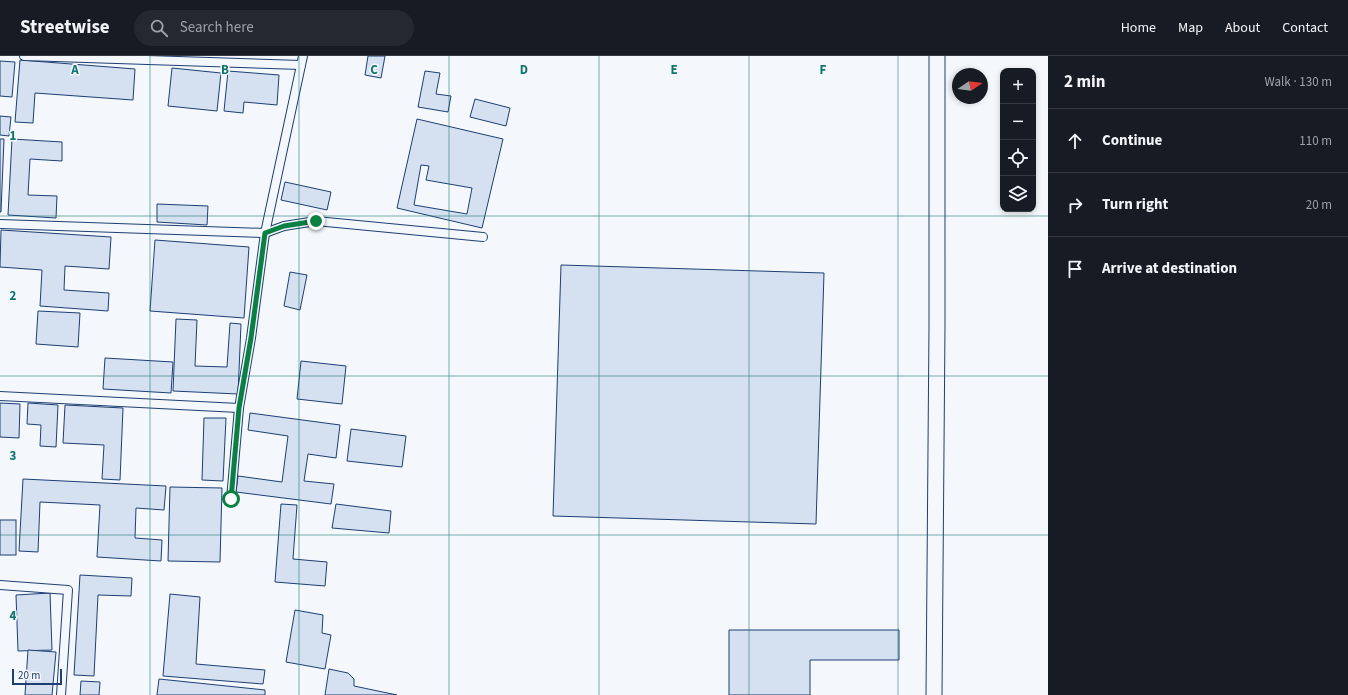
<!DOCTYPE html>
<meta charset="utf-8">
<style>
body{margin:0;font-family:"Source Sans 3",sans-serif;background:#242831;color:#f1f3f6}
.controls{position:absolute;right:12px;top:12px;display:grid;overflow:hidden;border-radius:8px;box-shadow:0 2px 6px #0003}
.controls button{width:36px;height:36px;display:grid;place-items:center;padding:0;border:0;border-bottom:1px solid #363941;background:#171b24;color:#f1f3f6;font:20px sans-serif}
.compass{position:absolute;left:952px;top:12px;width:36px;height:36px;border-radius:50%;background:#171b24;box-shadow:0 2px 6px #0003;rotate:77deg}
.scale{position:absolute;left:12px;bottom:10px;width:50px;box-sizing:border-box;padding-left:4px;border:2px solid #1d3f73;border-top:0;font-size:11px;line-height:14px;white-space:nowrap;color:#1d3f73;-webkit-text-stroke:3px #f4f7fb;paint-order:stroke}
.stop{position:absolute;width:12px;height:12px;margin:-9px;border:3px solid #0b8043;border-radius:50%;background:#fff}
.stop.end{background:#0b8043;border-color:#fff;box-shadow:0 1px 4px #0008}
.list{margin:0;padding:0;list-style:none}
h2{display:flex;justify-content:space-between;align-items:center;height:52px;margin:0;padding:0 16px;font-size:17px}
h2 small{font-size:13px;font-weight:400;color:#9ea1a6}
.list li{display:grid;grid-template-columns:26px 1fr auto;gap:12px;align-items:center;box-sizing:border-box;height:64px;padding:0 16px;border-top:1px solid #363941}
.list b{display:block;font-size:15px;white-space:nowrap}
.list em{font-size:13px;font-style:normal;color:#9ea1a6}
.icon{flex:none;width:22px;height:22px;fill:none;stroke:currentColor;stroke-width:2;stroke-linecap:round;stroke-linejoin:round}
.map{position:relative;flex:none;width:1048px;height:639px;overflow:hidden}
header{display:flex;align-items:center;gap:24px;box-sizing:border-box;height:56px;padding:0 20px;background:#171b24;border-bottom:1px solid #363941}
header strong{font-size:19px}
nav{display:flex;gap:22px;margin-inline-start:auto;font-size:14px}
.search{width:280px;height:36px;background:#242831;display:flex;align-items:center;gap:10px;box-sizing:border-box;padding:0 14px;border-radius:22px;color:#9ea1a6;font-size:15px}
main{display:flex}
aside{flex:1;background:#171b24}
.map>svg:first-child{display:block}
.building{fill:#d5e0f0;stroke:#1d3f73;fill-rule:evenodd}
.lines{fill:none;stroke-linecap:round;stroke-linejoin:round}
.service-casing{stroke:#1d3f73;stroke-width:10}
.minor-casing{stroke:#1d3f73;stroke-width:17}
.service{stroke:#f4f7fb;stroke-width:8}
.minor{stroke:#f4f7fb;stroke-width:15}
.route{stroke:#0b8043;stroke-width:5}
.grid{fill:none;stroke:#0f766e;stroke-width:1;stroke-opacity:0.55}
.grid-label{font-size:13px;text-anchor:middle;font-weight:bold;fill:#0f766e;stroke:#f4f7fb;stroke-width:3;stroke-linejoin:round;paint-order:stroke}
</style>
<header>
<strong>Streetwise</strong>
<div class="search"><svg class="icon" aria-label="search" viewBox="0 0 24 24"><circle cx="10" cy="10" r="6"/><path d="M15 15l6 6"/></svg>Search here</div>
<nav><a>Home</a><a>Map</a><a>About</a><a>Contact</a></nav>
</header>
<main>
<div class="map">
<svg width="1048" height="639" viewBox="0 0 1048 639">
<rect width="100%" height="100%" fill="#f4f7fb"/>
<g class="building">
<path d="M368,0H385L381,22L365,19Z"/>
<path d="M20,4L135,13L133,44L35,37L33,67L15,66Z"/>
<path d="M0,5L15,6L12,41L0,40Z"/>
<path d="M172,12L221,17L217,55L168,50Z"/>
<path d="M228,15L279,19L277,49L244,46L243,57L224,55Z"/>
<path d="M425,15L440,17L436,38L451,40L448,56L418,51Z"/>
<path d="M475,43L510,52L506,70L470,61Z"/>
<path d="M0,60L11,61L9,80L0,79Z"/>
<path d="M417,63L503,83L482,172L397,152ZM421,109L429,110L426,124L472,132L467,158L414,149Z"/>
<path d="M0,83H4L1,156H0Z"/>
<path d="M12,83L62,86V105L30,103L28,139L57,140L56,162L8,159Z"/>
<path d="M285,126L331,136L327,154L281,144Z"/>
<path d="M157,148L208,150L207,169L157,166Z"/>
<path d="M1,174L111,181L109,213L65,210L64,234L109,237L108,255L40,250L42,214L0,211Z"/>
<path d="M155,184L249,191L244,262L150,255Z"/>
<path d="M561,209L824,217L816,468L553,460Z"/>
<path d="M290,216L307,219L300,254L284,250Z"/>
<path d="M38,255L80,257L78,291L36,288Z"/>
<path d="M176,263L197,264L195,310L227,311L230,267L241,268L238,338L173,335Z"/>
<path d="M105,302L173,306L171,337L103,333Z"/>
<path d="M301,305L346,310L342,348L297,343Z"/>
<path d="M0,347L20,348L19,382L0,381Z"/>
<path d="M28,347L58,349L56,391L40,390L41,369L27,368Z"/>
<path d="M65,349L123,352L120,424L102,423L104,389L63,387Z"/>
<path d="M250,357L340,369L336,402L308,398L304,425L334,428L331,448L236,436L238,420L282,426L288,380L248,374Z"/>
<path d="M204,362H226L223,425L202,424Z"/>
<path d="M351,373L406,380L402,411L347,405Z"/>
<path d="M23,423L166,430L164,454L136,452L135,482L162,484L161,505L97,501L100,449L40,446L38,496L19,495Z"/>
<path d="M170,431L222,432L220,506L168,505Z"/>
<path d="M281,448L297,449L293,503L327,506L325,530L275,526Z"/>
<path d="M336,448L391,455L389,477L332,472Z"/>
<rect x="0" y="464" width="16" height="35"/>
<path d="M80,519L132,522L131,540L98,539L94,620L74,619Z"/>
<path d="M50,537L52,594L18,595L16,539Z"/>
<path d="M170,538L200,541L196,608L265,614L263,628L163,620Z"/>
<path d="M295,554L323,559L322,577L331,579L325,613L286,606Z"/>
<path d="M729,574H899V604H810V639H729Z"/>
<path d="M28,594L56,596L52,639H25Z"/>
<path d="M329,613L348,617L354,623V630L397,639H325Z"/>
<path d="M159,623L265,634V639H157Z"/>
<path d="M81,625L100,626L99,639H80Z"/>
</g>
<g class="lines">
<g class="service-casing">
<g id="service">
<path d="M24,0L301,9"/>
<path d="M0,168L265,177L284,170L316,165L483,181"/>
<path d="M0,340L239,352"/>
<path d="M231,443L239,352L251,282L265,177L303,0"/>
<path d="M0,529L68,534L61,639"/>
</g>
</g>
<g class="minor-casing">
<path id="minor" d="M934,639L937,269V0"/>
</g>
<use href="#service" class="service"/>
<use href="#minor" class="minor"/>
</g>
<g class="lines">
<path class="route" d="M231,443L239,352L251,282L265,177L284,170L316,165"/>
</g>
<path class="grid" d="M150,0V639M299,0V639M449,0V639M599,0V639M749,0V639M898,0V639M0,160H1048M0,320H1048M0,479H1048"/>
<g class="grid-label">
<text x="75" y="18">A</text>
<text x="225" y="18">B</text>
<text x="374" y="18">C</text>
<text x="524" y="18">D</text>
<text x="674" y="18">E</text>
<text x="823" y="18">F</text>
<text x="13" y="84">1</text>
<text x="13" y="244">2</text>
<text x="13" y="404">3</text>
<text x="13" y="564">4</text>
</g>
</svg>
<div class="controls">
<button>+</button>
<button>−</button>
<button><svg class="icon" aria-label="locate" viewBox="0 0 24 24"><circle cx="12" cy="12" r="6"/><path d="M12 2v4M12 18v4M2 12h4M18 12h4"/></svg></button>
<button><svg class="icon" aria-label="layers" viewBox="0 0 24 24"><path d="M12 4l9 5-9 5-9-5zM3 14l9 5 9-5"/></svg></button>
</div>
<svg class="compass" viewBox="-18 -18 36 36"><path d="M0-13l5 13h-10z" fill="#e53935"/><path d="M0 13l5-13h-10z" fill="#9ea1a6"/></svg>
<div class="scale">20 m</div>
<div class="stop" style="left:231px;top:443px"></div>
<div class="stop end" style="left:316px;top:165px"></div>
</div>
<aside>
<h2>2 min<small>Walk · 130 m</small></h2>
<ul class="list">
<li><svg class="icon" aria-label="ahead" viewBox="0 0 24 24"><path d="M12 20V5M6 11l6-6 6 6"/></svg><div><b>Continue</b></div><em>110 m</em></li>
<li><svg class="icon" aria-label="right" viewBox="0 0 24 24"><path d="M7 20v-9h11M14 6l5 5-5 5"/></svg><div><b>Turn right</b></div><em>20 m</em></li>
<li><svg class="icon" aria-label="arrive" viewBox="0 0 24 24"><path d="M6 21V4h12l-3 4 3 4H6"/></svg><div><b>Arrive at destination</b></div></li>
</ul>
</aside>
</main>
